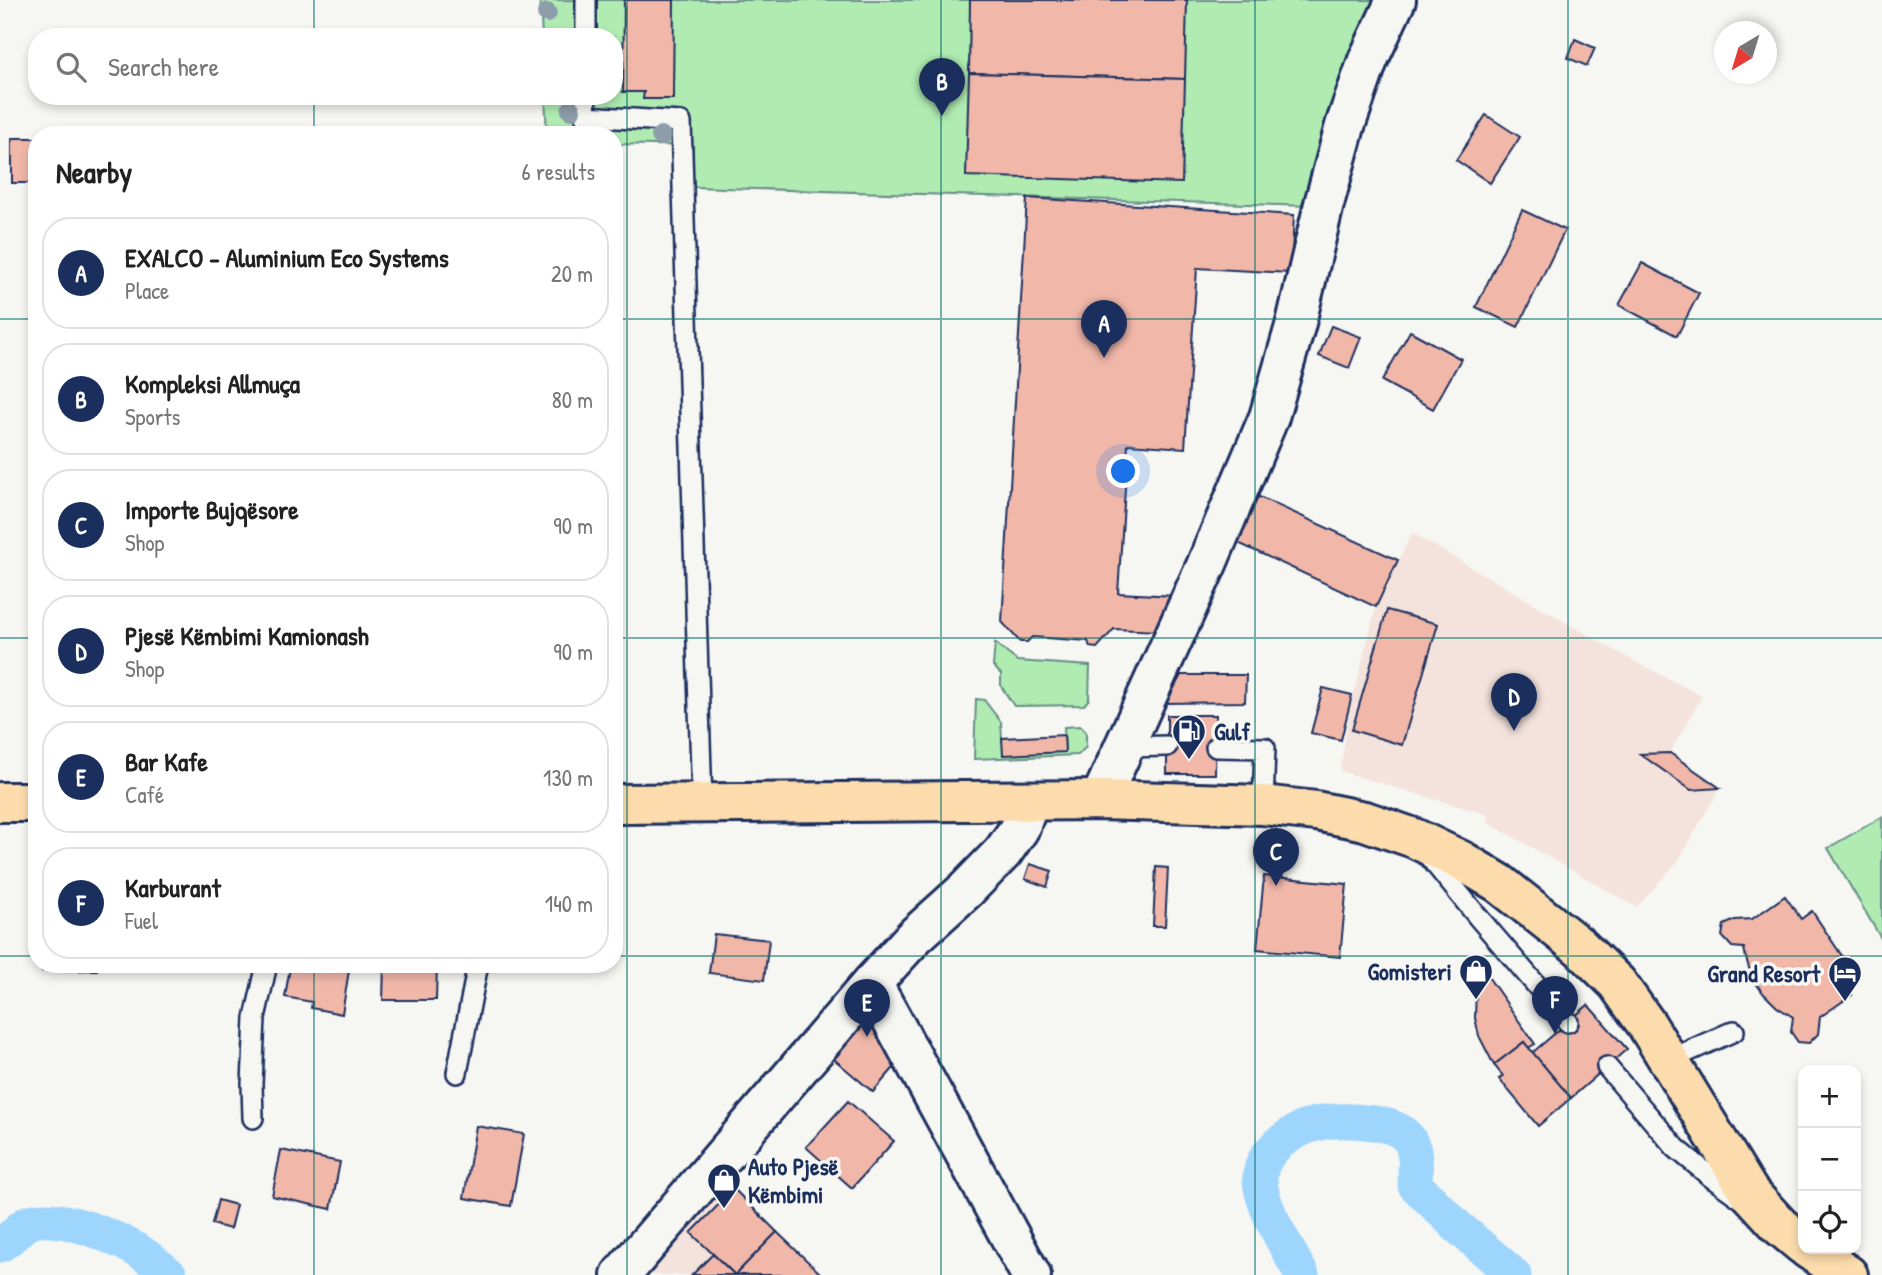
<!DOCTYPE html>
<meta charset="utf-8">
<style>
body{margin:0;font-family:"Patrick Hand",sans-serif;background:#f6f6f6;color:#222}
.controls{position:absolute;right:21px;bottom:21px;display:grid;overflow:hidden;border-radius:14px;box-shadow:0 4px 10px #0003}
.controls button{width:63px;height:63px;display:grid;place-items:center;padding:0;border:0;border-bottom:2px solid #e0e0e0;background:#fff;color:#222;font:35px sans-serif}
.compass{position:absolute;left:1714px;top:21px;width:63px;height:63px;border-radius:50%;background:#fff;box-shadow:0 4px 10px #0003;rotate:218deg}
.you{position:absolute;left:1124px;top:472px;width:24px;height:24px;margin:-18px;border:5px solid #fff;border-radius:50%;background:#1a73e8;box-shadow:0 0 0 10px #1a73e833}
.badge{display:grid;place-items:center;width:46px;height:46px;border-radius:50%;background:#1b2f5e;color:#fff;font-size:23px;font-weight:700}
.pin{position:absolute;translate:-50% -58px;filter:drop-shadow(0 2px 4px #0008)}
.pin::after{content:'';position:absolute;top:37px;width:24px;height:21px;background:inherit;clip-path:polygon(0 0,100% 0,50% 100%)}
.list{margin:0;padding:0;list-style:none}
h2{display:flex;justify-content:space-between;align-items:center;height:91px;margin:0;padding:0 28px;font-size:30px}
h2 small{font-size:23px;font-weight:400;color:#767676}
.list li{display:grid;grid-template-columns:46px 1fr auto;gap:21px;align-items:center;box-sizing:border-box;height:112px;margin:0 14px 14px;padding:0 14px;border:2px solid #e0e0e0;border-radius:28px}
.list b{display:block;font-size:26px;white-space:nowrap}
.list p{margin:0;font-size:23px;white-space:nowrap;color:#767676}
.list em{font-size:23px;font-style:normal;color:#767676}
.icon{flex:none;width:38px;height:38px;fill:none;stroke:currentColor;stroke-width:2;stroke-linecap:round;stroke-linejoin:round}
.map{position:relative;flex:none;width:1882px;height:1275px;overflow:hidden}
.search{position:absolute;background:#fff;box-shadow:0 4px 10px #0003;left:28px;top:28px;width:595px;height:77px;display:flex;align-items:center;gap:18px;box-sizing:border-box;padding:0 24px;border-radius:28px;color:#767676;font-size:26px}
.panel{position:absolute;background:#fff;box-shadow:0 4px 10px #0003;left:28px;top:126px;width:595px;height:847px;border-radius:28px}
.map>svg:first-child{display:block}
.built{fill:#f4e3dc}
.green{fill:#b0ecb2;stroke:#668e88;stroke-width:2}
.lines{fill:none;stroke-linecap:round;stroke-linejoin:round}
.canal{stroke:#9ed5fd;stroke-width:35}
.building{fill:#f1b8aa;stroke:#1b2f5e;stroke-width:2}
.service-casing{stroke:#1b2f5e;stroke-width:24}
.minor-casing{stroke:#1b2f5e;stroke-width:44}
.primary-casing{stroke:#1b2f5e;stroke-width:44}
.service{stroke:#f6f6f2;stroke-width:19}
.minor{stroke:#f6f6f2;stroke-width:38}
.primary{stroke:#fcdcac;stroke-width:38}
.tree{fill:#8e9daa}
.grid{fill:none;stroke:#0f766e;stroke-width:2;stroke-opacity:0.55}
.labels{text-anchor:middle;dominant-baseline:central;stroke-width:7;stroke-linejoin:round;paint-order:stroke}
.poi-label{font-size:24px;font-weight:bold;fill:#1b2f5e;stroke:#f6f6f2;text-anchor:start}
</style>
<div class="map">
<svg width="1882" height="1275" viewBox="0 0 1882 1275">
<rect width="100%" height="100%" fill="#f6f6f2"/>
<filter id="ink" filterUnits="userSpaceOnUse"><feTurbulence type="fractalNoise" baseFrequency=".0143" numOctaves="2"/><feDisplacementMap in="SourceGraphic" scale="14" xChannelSelector="R" yChannelSelector="G"/><feConvolveMatrix kernelMatrix="1 2 1 2 8 2 1 2 1" color-interpolation-filters="sRGB"/></filter>
<g filter="url(#ink)">
<g class="built">
<path d="M1412,533L1626,657L1702,696L1670,753L1720,788L1678,861L1637,907L1487,822L1488,815L1340,771L1350,709L1376,607Z"/>
<path d="M722,1178L734,1189L822,1275H634Z"/>
</g>
<g class="green">
<path d="M540,0H1386L1311,206L693,187V146L614,144V135H547L545,96H614V37H542Z"/>
<path d="M995,643L1017,661L1090,666L1089,699L1084,705L1014,706L1001,686V674L993,666Z"/>
<path d="M976,699L984,700L1001,722L1002,738L1065,751L1064,727L1080,726L1086,732V747L1078,755L974,759Z"/>
<path d="M1882,817V940L1828,848Z"/>
</g>
<g class="lines">
<g class="canal">
<path d="M0,1245C11,1240 19,1226 30,1222C58,1213 110,1235 135,1249C148,1256 159,1266 170,1275"/>
<path d="M1302,1275C1289,1251 1259,1204 1260,1177C1261,1149 1296,1128 1320,1123C1337,1119 1357,1121 1374,1123C1386,1125 1400,1128 1408,1138C1418,1151 1415,1169 1415,1185L1458,1227L1514,1275"/>
</g>
</g>
<g class="building">
<path d="M624,0H674L673,99H643L644,92H623Z"/>
<path d="M970,0H1187L1185,79L969,73Z"/>
<path d="M1575,39L1595,48L1587,66L1568,58Z"/>
<path d="M969,73L1185,79L1182,183L966,176Z"/>
<path d="M1486,115L1520,137L1490,183L1456,160Z"/>
<rect x="12" y="138" width="25" height="45"/>
<path d="M1027,198L1294,215L1291,273L1197,268L1185,448L1128,444L1118,593L1176,596L1168,616L1161,615L1160,631L1114,629L1097,648L1090,647L1088,641L1032,637L1027,642H1020L1002,622Z"/>
<path d="M1522,210L1565,230L1518,327L1476,307Z"/>
<path d="M1642,263L1699,293L1677,336L1619,305Z"/>
<path d="M1331,326L1361,337L1349,368L1319,356Z"/>
<path d="M1410,331L1461,359L1433,409L1382,381Z"/>
<path d="M1257,496L1398,560L1376,607L1236,542Z"/>
<path d="M1387,610L1438,624L1402,745L1352,730Z"/>
<path d="M1181,675H1246L1245,702L1166,703Z"/>
<path d="M1323,688L1352,695L1341,740L1311,733Z"/>
<path d="M1167,715H1216L1215,774H1167Z"/>
<path d="M1064,735L1065,752L1003,755L1002,738Z"/>
<path d="M1670,753L1720,788L1691,790L1640,754Z"/>
<path d="M1030,864L1052,871L1047,887L1025,879Z"/>
<path d="M1156,867L1168,868L1165,926H1153Z"/>
<path d="M1264,876L1347,884L1340,957L1257,949Z"/>
<path d="M1785,896L1801,919L1812,911L1848,965L1837,972L1852,995L1820,1017L1818,1034L1809,1043L1798,1042L1791,1032L1793,1017L1777,1007L1764,994L1752,978L1746,958L1744,948L1732,947L1722,936L1724,925L1735,920L1752,919Z"/>
<path d="M714,934L769,940L764,980L709,973Z"/>
<path d="M42,964H97V970L42,971Z"/>
<path d="M282,964H350L342,1014L311,1008L312,1002L285,997L290,967Z"/>
<path d="M384,964H437L436,1000H383Z"/>
<path d="M1484,971L1535,1044L1528,1048L1524,1042L1494,1065L1479,1036L1475,1018L1476,988Z"/>
<path d="M1588,1005L1627,1049L1571,1098L1532,1053Z"/>
<path d="M861,1018L905,1055L873,1092L829,1055Z"/>
<path d="M1524,1042L1571,1098L1538,1126L1499,1079L1503,1076L1494,1065Z"/>
<path d="M848,1101L894,1141L852,1188L806,1147Z"/>
<path d="M476,1126L524,1134L511,1206L464,1198Z"/>
<path d="M281,1150L340,1162L331,1209L272,1196Z"/>
<path d="M734,1189L777,1232L735,1275L691,1233Z"/>
<path d="M218,1200L236,1205L230,1229L212,1224Z"/>
<path d="M777,1232L822,1275H692L713,1254L735,1275Z"/>
</g>
<g class="lines">
<g class="service-casing">
<g id="service">
<path d="M586,37V0"/>
<path d="M586,96L585,116L681,122L702,804"/>
<path d="M1125,747L1167,746"/>
<path d="M1216,747L1265,748L1263,805"/>
<path d="M1427,854L1478,917L1568,1022"/>
<path d="M1669,1060L1734,1031"/>
<path d="M1607,1067L1676,1148L1711,1177L1742,1199"/>
<path d="M457,1073L478,964"/>
<path d="M253,1118L252,1084L255,1018L267,964"/>
</g>
</g>
<g class="minor-casing">
<g id="minor">
<path d="M1100,800L1206,566L1269,417L1296,323L1324,204L1345,126L1368,60L1396,0"/>
<path d="M872,983L1031,1275"/>
<path d="M621,1275L872,983L915,936L966,890L1003,852L1019,829L1030,801"/>
</g>
</g>
<g class="primary-casing">
<g id="primary">
<path d="M0,802H37"/>
<path d="M614,804L1100,800L1263,805L1316,811L1365,821L1414,838L1462,861L1499,883L1580,947L1617,983L1647,1025L1749,1192L1780,1226L1803,1245"/>
<path d="M1808,1249L1848,1275"/>
</g>
</g>
<use href="#service" class="service"/>
<use href="#minor" class="minor"/>
<use href="#primary" class="primary"/>
</g>
<g class="tree">
<circle cx="547" cy="13" r="10"/>
<circle cx="571" cy="110" r="10"/>
<circle cx="661" cy="136" r="10"/>
</g>
</g>
<path class="grid" d="M314,0V37M627,0V1275M941,0V1275M1255,0V1275M1568,0V1275M314,96V135M0,319H37M614,319H1882M0,638H37M614,638H1882M0,956H37M614,956H1882M314,964V1275"/>
<defs>
<g id="fuel-pin" transform="scale(1.75)"><path d="M0 17L-7.5 6A9.5 9.5 0 1 1 7.5 6Z" fill="#1b2f5e" stroke="#f6f6f2"/><path d="M-5.5-6h7V0h2V4h1.3V-2.5L3-4.5l.8-.8L6-3V5H2.5V1h-1V6h-7ZM-4.2-4.7v3.2H.2V-4.7Z" fill="#fff"/></g>
<g id="shop-pin" transform="scale(1.75)"><path d="M0 17L-7.5 6A9.5 9.5 0 1 1 7.5 6Z" fill="#1b2f5e" stroke="#f6f6f2"/><path d="M-5-2.5h2.3a2.7 3.5 0 0 1 5.4 0H5L5.5 6h-11ZM-1.5-2.5h3a1.5 2.3 0 0 0-3 0Z" fill="#fff"/></g>
<g id="hotel-pin" transform="scale(1.75)"><path d="M0 17L-7.5 6A9.5 9.5 0 1 1 7.5 6Z" fill="#1b2f5e" stroke="#f6f6f2"/><path d="M-6-4.5h1.5V1H6V5H4.5V3h-9V5H-6ZM-4 0a1.8 1.8 0 1 1 3.6 0ZM.5 0V-2.5h3Q6-2.5 6 0Z" fill="#fff"/></g>
</defs>
<g fill-rule="evenodd">
<use href="#fuel-pin" x="1189" y="731"/>
<use href="#shop-pin" x="1476" y="971"/>
<use href="#hotel-pin" x="1845" y="973"/>
<use href="#shop-pin" x="724" y="1180"/>
</g>
<g class="labels">
<g class="poi-label">
<text x="1214" y="731">Gulf</text>
<text x="1452" y="971" text-anchor="end">Gomisteri</text>
<text x="1820" y="973" text-anchor="end">Grand Resort</text>
<text x="748" y="1166">Auto Pjesë<tspan x="748" dy="28">Këmbimi</tspan></text>
</g>
</g>
</svg>
<div class="controls">
<button>+</button>
<button>−</button>
<button><svg class="icon" aria-label="locate" viewBox="0 0 24 24"><circle cx="12" cy="12" r="6"/><path d="M12 2v4M12 18v4M2 12h4M18 12h4"/></svg></button>
</div>
<svg class="compass" viewBox="-18 -18 36 36"><path d="M0-13l5 13h-10z" fill="#e53935"/><path d="M0 13l5-13h-10z" fill="#767676"/></svg>
<div class="you"></div>
<div class="pin badge" style="left:1104px;top:358px">A</div>
<div class="pin badge" style="left:942px;top:116px">B</div>
<div class="pin badge" style="left:1276px;top:886px">C</div>
<div class="pin badge" style="left:1514px;top:731px">D</div>
<div class="pin badge" style="left:867px;top:1037px">E</div>
<div class="pin badge" style="left:1555px;top:1034px">F</div>
<div class="search"><svg class="icon" aria-label="search" viewBox="0 0 24 24"><circle cx="10" cy="10" r="6"/><path d="M15 15l6 6"/></svg>Search here</div>
<section class="panel">
<h2>Nearby<small>6 results</small></h2>
<ul class="list">
<li><span class="badge">A</span><div><b>EXALCO - Aluminium Eco Systems</b><p>Place</p></div><em>20 m</em></li>
<li><span class="badge">B</span><div><b>Kompleksi Allmuça</b><p>Sports</p></div><em>80 m</em></li>
<li><span class="badge">C</span><div><b>Importe Bujqësore</b><p>Shop</p></div><em>90 m</em></li>
<li><span class="badge">D</span><div><b>Pjesë Këmbimi Kamionash</b><p>Shop</p></div><em>90 m</em></li>
<li><span class="badge">E</span><div><b>Bar Kafe</b><p>Café</p></div><em>130 m</em></li>
<li><span class="badge">F</span><div><b>Karburant</b><p>Fuel</p></div><em>140 m</em></li>
</ul>
</section>
</div>
